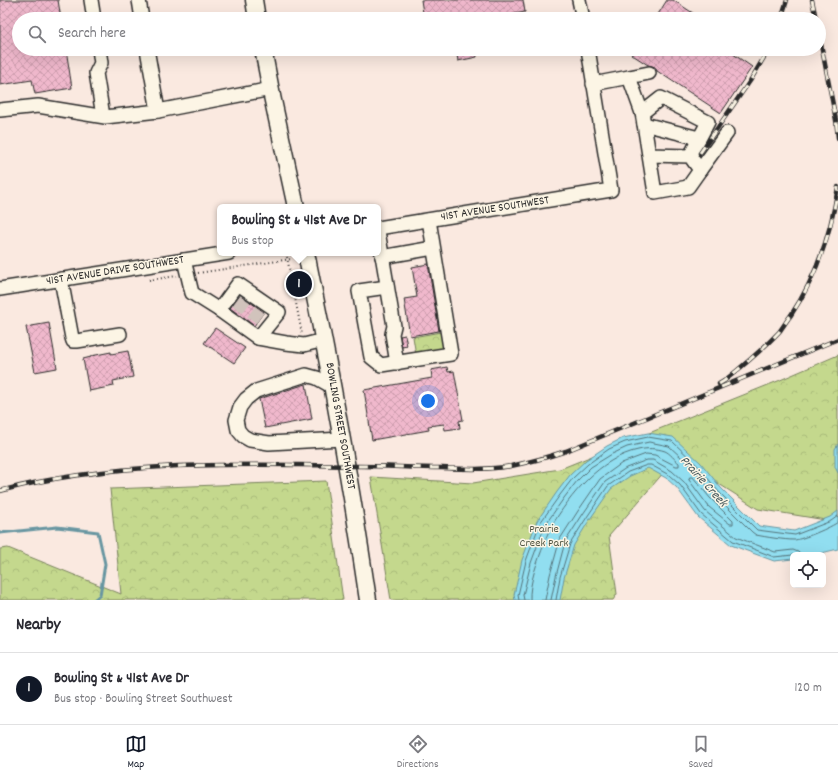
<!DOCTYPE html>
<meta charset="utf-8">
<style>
body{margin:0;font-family:Dekko,sans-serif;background:#f2f2f3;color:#2b2b33}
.controls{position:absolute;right:12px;bottom:12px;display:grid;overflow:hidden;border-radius:6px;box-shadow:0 4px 16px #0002}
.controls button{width:36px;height:36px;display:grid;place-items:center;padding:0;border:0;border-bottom:1px solid #e1e1e2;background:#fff;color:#2b2b33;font:20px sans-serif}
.you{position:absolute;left:428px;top:401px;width:14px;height:14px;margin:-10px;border:3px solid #fff;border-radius:50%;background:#1a73e8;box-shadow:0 0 0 6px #1a73e833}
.badge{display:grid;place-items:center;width:26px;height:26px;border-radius:50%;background:#111827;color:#fff;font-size:13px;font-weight:700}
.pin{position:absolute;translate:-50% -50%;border:2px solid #fff;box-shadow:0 1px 4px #0006}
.popup{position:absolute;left:217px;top:204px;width:164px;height:52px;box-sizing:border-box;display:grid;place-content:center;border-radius:6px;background:#fff;filter:drop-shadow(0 1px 3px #0005);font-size:13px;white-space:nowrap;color:#7c7c81}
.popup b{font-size:15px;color:#2b2b33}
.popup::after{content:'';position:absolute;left:50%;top:100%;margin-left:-8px;border:8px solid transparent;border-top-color:#fff}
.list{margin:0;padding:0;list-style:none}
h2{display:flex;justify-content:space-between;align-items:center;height:52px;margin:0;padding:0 16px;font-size:17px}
h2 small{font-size:13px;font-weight:400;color:#7c7c81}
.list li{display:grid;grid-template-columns:26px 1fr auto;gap:12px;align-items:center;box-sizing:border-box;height:72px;padding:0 16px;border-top:1px solid #e1e1e2}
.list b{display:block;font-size:15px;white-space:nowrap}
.list p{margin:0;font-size:13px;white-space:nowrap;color:#7c7c81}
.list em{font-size:13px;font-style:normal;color:#7c7c81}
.icon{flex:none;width:22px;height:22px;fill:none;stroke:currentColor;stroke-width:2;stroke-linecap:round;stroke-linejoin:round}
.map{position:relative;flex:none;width:838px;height:600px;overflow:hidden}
.search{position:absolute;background:#fff;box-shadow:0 4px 16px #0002;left:12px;right:12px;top:12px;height:44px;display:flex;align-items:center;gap:10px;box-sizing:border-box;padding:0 14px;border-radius:22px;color:#7c7c81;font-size:15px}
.sheet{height:124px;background:#fff}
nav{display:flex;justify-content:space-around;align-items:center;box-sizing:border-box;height:56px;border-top:1px solid #e1e1e2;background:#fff;font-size:11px;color:#7c7c81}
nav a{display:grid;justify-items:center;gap:2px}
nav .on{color:#111827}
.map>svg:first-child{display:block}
.park{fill:url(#park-crowns);stroke:#78825c}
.water{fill:#91def0;stroke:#6896a1}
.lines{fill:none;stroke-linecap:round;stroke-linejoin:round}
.shore{stroke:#54737a;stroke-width:1}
.stream{stroke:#6896a1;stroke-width:3}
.building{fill:url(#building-cross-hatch);stroke:#2b2b2b}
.minor-tunnel{stroke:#d1c3bc;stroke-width:13;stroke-dasharray:13 6;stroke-linecap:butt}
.minor-casing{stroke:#2b2b2b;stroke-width:16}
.major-casing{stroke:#2b2b2b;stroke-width:19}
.path{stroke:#2b2b2b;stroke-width:2;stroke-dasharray:1 3;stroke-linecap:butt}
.minor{stroke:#fcf5e5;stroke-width:13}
.major{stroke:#fcf5e5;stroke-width:16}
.rail-casing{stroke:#2b2b2b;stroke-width:4.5}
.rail{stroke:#fcf5e5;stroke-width:3;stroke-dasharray:9;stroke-linecap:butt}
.labels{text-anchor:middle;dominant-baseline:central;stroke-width:3;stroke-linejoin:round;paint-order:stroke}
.street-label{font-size:12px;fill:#2b2b2b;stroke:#fcf5e5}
.park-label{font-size:12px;fill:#515644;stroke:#fcf5e5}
.water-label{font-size:13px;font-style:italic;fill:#44585c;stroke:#fcf5e5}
</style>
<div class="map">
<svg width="838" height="600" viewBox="0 0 838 600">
<defs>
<pattern id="park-crowns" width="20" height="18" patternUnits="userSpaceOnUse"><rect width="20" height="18" fill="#c4d88d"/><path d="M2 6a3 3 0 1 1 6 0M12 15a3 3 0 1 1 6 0" fill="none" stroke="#a9ba7a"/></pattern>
<pattern id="building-cross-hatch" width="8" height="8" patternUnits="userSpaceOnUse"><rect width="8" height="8" fill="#f0b8cc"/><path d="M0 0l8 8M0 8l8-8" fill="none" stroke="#ce9eaf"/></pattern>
</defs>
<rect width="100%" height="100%" fill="#fae9e0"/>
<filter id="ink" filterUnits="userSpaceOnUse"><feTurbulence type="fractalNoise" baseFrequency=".025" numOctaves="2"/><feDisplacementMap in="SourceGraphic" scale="8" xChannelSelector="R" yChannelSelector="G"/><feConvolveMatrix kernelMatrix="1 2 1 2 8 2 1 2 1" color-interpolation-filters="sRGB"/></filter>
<g filter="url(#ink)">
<g class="park">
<path d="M441,332L445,350L416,355L413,337Z"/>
<path d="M838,355V522L758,509L677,457L609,536L617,594L613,600H391L371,477L473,483L560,469L778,381Z"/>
<path d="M326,481L343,600H0V549L8,548L121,594L110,489Z"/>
</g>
<g class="water">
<path d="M648,433L673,437L701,463L721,488L759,526L794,531L830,517L838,511V549L813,555H793V559L774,561L731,545L698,517L677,488L666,478L648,468L630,476L611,489L590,519L574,545L564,578L560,600H515L514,595L522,560L537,521L557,492L570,475L586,460L607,446L623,438Z"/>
<path d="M838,444V473L835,467V449Z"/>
</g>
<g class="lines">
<g class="shore">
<path d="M690,477H693L710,498L733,521V524H730L709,507L689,480Z"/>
<path d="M519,600L518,595L526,561L540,523L560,495L573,478L588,464L609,449L625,442L648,437L672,441L698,466L718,491L757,530L795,535L831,521L838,516"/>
<path d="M524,600L523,595L531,563L545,525L564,498L577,481L591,467L612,454L627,447L649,442L669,446L694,469L714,494L752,532L756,535C766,537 784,540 794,540C801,540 832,527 838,522"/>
<path d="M530,600C529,582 538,561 544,544C546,538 548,532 551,527C570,495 600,458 638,450C647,448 656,448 665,451C670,453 675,460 679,463V466H676L655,455L646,454L622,463L600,479L578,511L560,539L550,575L545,600"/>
<path d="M551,600L556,576L565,542L583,514L605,482L626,468L647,460H653L672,471L684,482L705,511L736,537L775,552L793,550L798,552L801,555"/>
<path d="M556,600L560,577L570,544L587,517L608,486L628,472L647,465H651L669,475L680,485L701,514L733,541L774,557L793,555"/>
</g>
<path class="stream" d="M0,533L57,527L98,532L105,564L100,595L94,600"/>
</g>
<g class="building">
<path d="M0,0H58L61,19H19V49H66L72,88L35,94L32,80L0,85Z"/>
<path d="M421,0H523L525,12L487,19H424Z"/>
<path d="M667,0H673L702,19H655Z"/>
<path d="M456,49H476L477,57L458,61Z"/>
<path d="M634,49H726L752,67L721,113L657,71L655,67L652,66L648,65L631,54Z"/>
<path d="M428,264L439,331L410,336L404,299L417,297L412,267Z"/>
<path d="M240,295L264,312L254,326L230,308Z"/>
<path d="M49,323L57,368L35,372L26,327Z"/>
<path d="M215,328L245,348L234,363L204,343Z"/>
<path d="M405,335L407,346L402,347L400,336Z"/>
<path d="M128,351L133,377L113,381L114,386L89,391L83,359L91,357V356L111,352V354Z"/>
<path d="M447,367L448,372L454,371L463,420L459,421L460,428L445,430L444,424L428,426L429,430L372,440L364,390L432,378L431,370Z"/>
<path d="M306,384L312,419L265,428L259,399Z"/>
</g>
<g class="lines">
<path class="minor-tunnel" d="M236,300L260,318"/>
<g class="minor-casing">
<g id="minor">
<path d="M91,0L94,19"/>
<path d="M139,0L142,19"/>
<path d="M579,0L583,19"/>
<path d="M99,49L101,63L96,73L103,116"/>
<path d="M147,49L158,111L271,89"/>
<path d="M629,77L649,73"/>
<path d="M593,84L629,77L642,113"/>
<path d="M0,110L38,106L105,117L158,111"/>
<path d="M644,124L699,138"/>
<path d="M649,155L690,156L700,170L688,187L655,193L644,124L642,113L661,98L708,122L690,156"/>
<path d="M700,170L727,133"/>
<path d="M378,228L611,190L588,49"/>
<path d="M378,231L394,326L392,334L397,363"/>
<path d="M382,257L433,248"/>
<path d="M184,260L192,293L219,310L258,338L286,343L304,345L324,340"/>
<path d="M61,279L72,338L73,341H77L120,334"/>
<path d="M387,287L359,291L371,357L381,365L451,354L429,220"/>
<path d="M0,289L229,253"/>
<path d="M219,310L238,284L279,312L258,338"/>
<path d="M333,387L317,378L306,375L256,391L246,399L240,407L236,420L238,430L243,436L250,440L269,443L342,439"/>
</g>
</g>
<g class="major-casing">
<g id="major">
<path d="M254,0L257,19"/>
<path d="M263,49L272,96L296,207"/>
<path d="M306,253C330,368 351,484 368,600"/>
</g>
</g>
<g class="path">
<path d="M287,257L302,334"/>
<path d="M198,273L291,259"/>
<path d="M149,280L177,276"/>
</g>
<use href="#minor" class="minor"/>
<use href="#major" class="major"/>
<g class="rail-casing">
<g id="rail">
<path d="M812,0L816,19"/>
<path d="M781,19L787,0"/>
<path d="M819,34L836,120L838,138"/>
<path d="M700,153L750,81L769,49"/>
<path d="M719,384L724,381C743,366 762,350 779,332C783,327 787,320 791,315C817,276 831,233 838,187"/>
<path d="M0,491C116,460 241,464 360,466C387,466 414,468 442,468C465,469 488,470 511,466C530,462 548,457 566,451L838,339"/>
</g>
</g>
<use href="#rail" class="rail"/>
</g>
</g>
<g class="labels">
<g class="street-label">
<text transform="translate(495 209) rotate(-9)">41ST AVENUE SOUTHWEST</text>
<text transform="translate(115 271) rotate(-9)">41ST AVENUE DRIVE SOUTHWEST</text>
<text transform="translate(340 426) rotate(80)">BOWLING STREET SOUTHWEST</text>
</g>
<g class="park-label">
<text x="544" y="529">Prairie<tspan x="544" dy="14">Creek Park</tspan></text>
</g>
<g class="water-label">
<text transform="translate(703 482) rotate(48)">Prairie Creek</text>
</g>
</g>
</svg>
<div class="controls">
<button><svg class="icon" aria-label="locate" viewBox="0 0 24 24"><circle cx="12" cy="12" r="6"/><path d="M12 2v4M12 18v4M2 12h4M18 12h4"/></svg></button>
</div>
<div class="you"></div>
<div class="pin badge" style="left:299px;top:284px">1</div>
<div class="popup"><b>Bowling St &amp; 41st Ave Dr</b>Bus stop</div>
<div class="search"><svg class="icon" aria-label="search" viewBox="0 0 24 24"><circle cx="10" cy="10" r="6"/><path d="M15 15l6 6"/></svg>Search here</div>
</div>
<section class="sheet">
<h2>Nearby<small></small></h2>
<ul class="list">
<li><span class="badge">1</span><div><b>Bowling St &amp; 41st Ave Dr</b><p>Bus stop · Bowling Street Southwest</p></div><em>120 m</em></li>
</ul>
</section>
<nav>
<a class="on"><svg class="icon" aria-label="map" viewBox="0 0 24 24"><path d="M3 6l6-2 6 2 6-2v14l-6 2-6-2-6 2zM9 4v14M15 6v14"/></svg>Map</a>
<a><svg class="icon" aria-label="directions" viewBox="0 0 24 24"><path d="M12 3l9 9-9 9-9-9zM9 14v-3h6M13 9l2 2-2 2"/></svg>Directions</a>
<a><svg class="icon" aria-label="saved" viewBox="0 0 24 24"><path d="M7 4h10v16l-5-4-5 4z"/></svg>Saved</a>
</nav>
